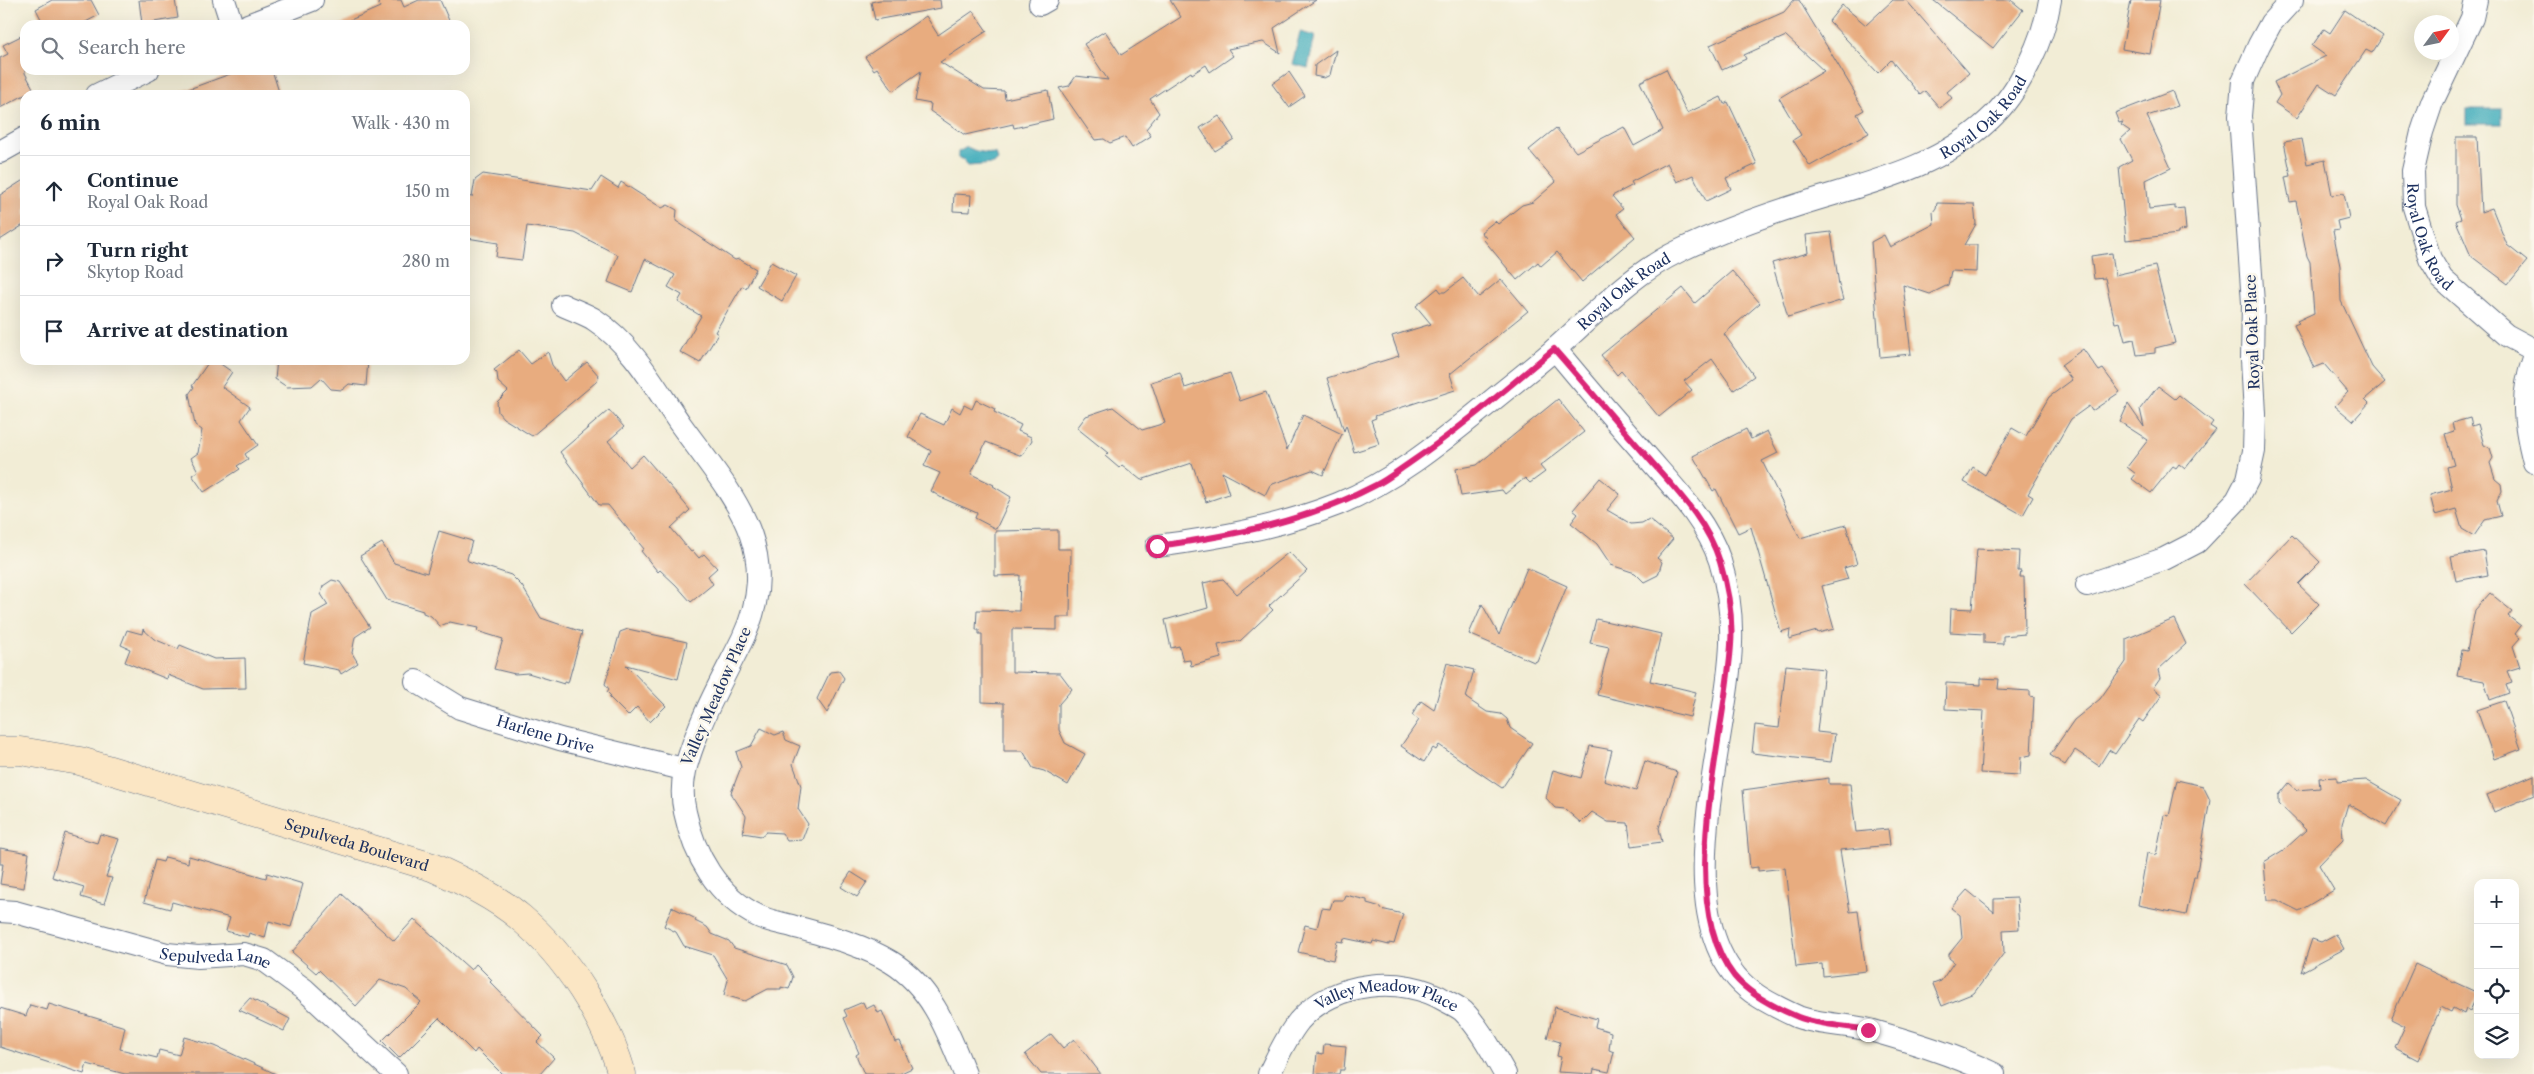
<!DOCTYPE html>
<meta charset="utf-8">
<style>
body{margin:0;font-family:"Libre Caslon Text",serif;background:#f2f2f3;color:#1f2937}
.controls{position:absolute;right:15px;bottom:15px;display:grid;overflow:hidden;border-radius:10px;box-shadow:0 5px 20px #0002}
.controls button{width:45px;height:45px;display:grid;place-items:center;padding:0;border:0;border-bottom:1px solid #e0e1e3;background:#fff;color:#1f2937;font:25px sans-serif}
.compass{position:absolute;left:2414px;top:15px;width:45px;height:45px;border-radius:50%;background:#fff;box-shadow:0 5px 20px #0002;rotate:57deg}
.stop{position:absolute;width:15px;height:15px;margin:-11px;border:4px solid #db2777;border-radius:50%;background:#fff}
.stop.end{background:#db2777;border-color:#fff;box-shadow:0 1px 5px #0008}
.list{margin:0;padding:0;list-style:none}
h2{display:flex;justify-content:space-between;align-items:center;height:65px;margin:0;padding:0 20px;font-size:21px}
h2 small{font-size:16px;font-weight:400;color:#747a83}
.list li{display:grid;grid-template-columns:32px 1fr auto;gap:15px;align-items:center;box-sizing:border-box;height:70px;padding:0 20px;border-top:1px solid #e0e1e3}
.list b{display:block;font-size:19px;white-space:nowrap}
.list p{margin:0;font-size:16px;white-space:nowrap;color:#747a83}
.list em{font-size:16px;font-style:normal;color:#747a83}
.icon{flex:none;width:28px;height:28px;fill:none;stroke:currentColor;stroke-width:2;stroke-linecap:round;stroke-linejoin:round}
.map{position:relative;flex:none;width:2534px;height:1074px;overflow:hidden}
.search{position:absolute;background:#fff;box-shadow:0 5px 20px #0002;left:20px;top:20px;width:450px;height:55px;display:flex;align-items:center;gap:12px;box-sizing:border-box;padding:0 18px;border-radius:15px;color:#747a83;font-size:19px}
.panel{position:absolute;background:#fff;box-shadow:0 5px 20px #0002;left:20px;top:90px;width:450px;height:275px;border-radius:15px}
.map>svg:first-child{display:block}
.water{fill:#3baaba;stroke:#2b6c8c}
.building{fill:#e8ac7f}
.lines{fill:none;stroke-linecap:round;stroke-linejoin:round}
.minor-casing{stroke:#667288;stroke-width:24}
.secondary-casing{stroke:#667288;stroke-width:29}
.minor{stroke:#fff;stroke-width:22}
.secondary{stroke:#fbe6c4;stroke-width:28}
.route{stroke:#db2777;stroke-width:6}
.labels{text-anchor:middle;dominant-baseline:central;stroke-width:5;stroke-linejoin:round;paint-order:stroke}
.street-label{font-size:15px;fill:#1b2f5e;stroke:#fbf7ec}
</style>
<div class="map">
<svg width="2534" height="1074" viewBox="0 0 2534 1074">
<rect width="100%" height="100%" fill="#fbf7ec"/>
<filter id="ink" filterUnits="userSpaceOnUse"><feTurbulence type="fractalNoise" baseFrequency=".02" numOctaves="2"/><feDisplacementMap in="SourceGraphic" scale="10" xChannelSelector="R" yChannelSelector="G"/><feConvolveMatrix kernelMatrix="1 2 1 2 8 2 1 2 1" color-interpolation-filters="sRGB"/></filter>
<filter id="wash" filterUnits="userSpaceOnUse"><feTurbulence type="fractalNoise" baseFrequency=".0096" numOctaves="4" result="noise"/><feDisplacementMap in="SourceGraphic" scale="20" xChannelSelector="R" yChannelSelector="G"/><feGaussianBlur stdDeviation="1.12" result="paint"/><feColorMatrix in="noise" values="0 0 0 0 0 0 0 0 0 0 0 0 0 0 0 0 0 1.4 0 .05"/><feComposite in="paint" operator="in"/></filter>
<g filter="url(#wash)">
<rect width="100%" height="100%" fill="#f2edd6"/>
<g class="water">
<path d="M1300,32L1315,36L1308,68L1292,64Z"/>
<rect x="2467" y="109" width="35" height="15"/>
<path d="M967,147L976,151L996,154L998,160L994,164L968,166L963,159L958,158V152Z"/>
</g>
<g id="blocks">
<g class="building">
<path d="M52,0H91L99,15L80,25H44L36,9Z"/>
<path d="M139,0H175L178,18L142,24Z"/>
<path d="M377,0H401L404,7L419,0H440L451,25H339L380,7Z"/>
<path d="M880,0H940L941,8L875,20L871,2Z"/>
<path d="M1170,0H1316L1274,28L1280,53L1263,42L1228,49L1233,56L1210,72L1206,65L1192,74L1191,72L1150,99L1159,113L1146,129L1151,136L1132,148L1125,137L1110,143L1104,139L1095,140L1059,88L1069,86L1076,76L1108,80L1084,44L1105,31L1121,55L1181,17Z"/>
<path d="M1794,0H1799L1855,93L1854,94L1864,110L1857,114L1869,133L1810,166L1793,140L1801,135L1779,98L1824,71L1786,36L1744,55L1746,59L1722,70L1710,45L1784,12Z"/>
<path d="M1893,0H1906L1969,73L1947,92L1952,98L1940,108L1925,91L1920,95L1891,60L1878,73L1829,21L1842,5L1866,25Z"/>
<path d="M1933,0H2011L2023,10L1993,48Z"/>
<path d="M2131,0H2160L2150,54L2122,49Z"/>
<path d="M2345,10L2383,36L2372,53L2366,50L2336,95L2319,84L2297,118L2275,103L2280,95L2274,82L2326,56L2312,46L2324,29L2330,33Z"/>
<path d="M973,11L987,31L940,62L984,90L1004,91L1005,99L1048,90L1053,119L1014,128L1013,124L965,135L930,111L931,104L915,101L921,71L893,91L877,68L874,70L865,57L926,16L938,35Z"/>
<path d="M25,34V73L34,90L0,108V58L8,54L3,45Z"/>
<path d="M1336,50L1330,75L1324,78L1314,76L1315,65Z"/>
<path d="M1666,69L1687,113L1721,97L1724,104L1728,102L1757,164L1726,178L1731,189L1706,201L1693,175L1677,182L1667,163L1631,182L1633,185L1612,196L1623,209L1616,214L1635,237L1582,282L1557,252L1541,266L1538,262L1517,280L1484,240L1486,238L1481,232L1495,221L1498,224L1522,205L1533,202L1556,182L1529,150L1556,128L1576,152L1624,127L1634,146L1663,130L1640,82Z"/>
<path d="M241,70H272L280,95H178V93Z"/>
<path d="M1289,72L1305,96L1289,107L1272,84Z"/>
<path d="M2172,91L2178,106L2147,116L2171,168L2146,180L2149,209L2175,206V209L2184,208L2186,230L2178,231V234L2126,240L2119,167L2132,160L2121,139L2130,131L2121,125L2123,122L2119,123L2115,113Z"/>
<path d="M1219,116L1234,139L1215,151L1200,128Z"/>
<path d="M2456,137H2477L2481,212L2492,208L2507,245L2527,261L2508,284L2471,256L2456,221L2461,219L2456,205Z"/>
<path d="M2302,139L2307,164L2325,160L2332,195L2344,193L2349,218L2337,221L2339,230L2333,231L2340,266L2341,301L2372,367L2385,382L2365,399L2369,403L2353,421L2335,406L2348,392L2324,364L2314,368L2294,325L2299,323L2297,321L2314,313L2310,262L2307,256L2296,201L2290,202L2285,177L2291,176L2284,142Z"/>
<path d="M483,174L592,191L601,177L618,188L621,182L662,208L668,205L677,210L676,221L735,260L739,259L756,269L746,288L742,286L715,332L718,334L700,363L680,352L701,316L678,302L682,295L668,287L675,275L645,259L632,292L608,282L618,255L575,233L527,226L522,260L496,257L498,243L467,238L469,220L465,219V196L472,197L475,180Z"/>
<path d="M25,179V224L0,240V195Z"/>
<path d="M954,194L971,195L970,212L953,211Z"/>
<path d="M1937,203L1974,204L1976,224L1964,245H1977L1976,272L1951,271L1948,285L1930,294L1903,285L1911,354L1880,357L1871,242L1884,235L1890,247L1934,224L1933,212L1936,208Z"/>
<path d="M1831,232L1839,285L1843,300L1788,317L1772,263L1808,253L1806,235Z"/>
<path d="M2112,253L2115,275L2155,266L2175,343L2155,348V353L2137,355L2134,339L2125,341L2120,322L2115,323L2105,278L2094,279L2091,256Z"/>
<path d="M771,262L796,276L782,301L757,286Z"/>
<path d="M1732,271L1760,303L1724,334L1754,376L1734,390L1712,359L1684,381L1692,390L1659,417L1621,371L1617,375L1601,355L1683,288L1695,303Z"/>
<path d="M1463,278L1479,297L1501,279L1528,311L1450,374L1455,390L1375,416L1376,418L1371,420L1379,444L1354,452L1346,425L1344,431L1327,378L1399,356L1392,336L1431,324L1416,306L1438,288L1441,292H1445Z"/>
<path d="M2083,349L2099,371L2103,369L2120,392L2092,411L2089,406L2071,419L2028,494L2033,497L2023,515L1964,482L1973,467L1985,475L2012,428L2026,436L2049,397L2072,380L2061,365Z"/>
<path d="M519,350L531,364L548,352L552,365L564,381L587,362L599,376L596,382L532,436L503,418L498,412L497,402L508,391L498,382L497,373L494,370Z"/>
<path d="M210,360H215L232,372L222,387L250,407L241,420L258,445L245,454L248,459L237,466L240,469L204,492L192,475L198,471L191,458L198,453L202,430L195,425L189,394L194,387L192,386Z"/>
<path d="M277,360H368L366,386L349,384L342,390L331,389L321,378L312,386L287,387L275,379Z"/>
<path d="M1180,373L1185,388L1230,373L1240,401L1266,392L1287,450L1303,415L1342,434L1323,475L1312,470L1270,485L1265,495L1222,472L1229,494L1206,502L1192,463L1141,480L1122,465L1119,468L1105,456L1108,453L1077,428L1086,416L1113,407L1142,430L1165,423L1151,382Z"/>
<path d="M2158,386L2175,399L2179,395L2213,422L2210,426L2216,430L2185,469L2179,464L2176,468L2173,466L2151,493L2132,479L2136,474L2127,467L2148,440L2120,422L2128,404L2144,427L2140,409Z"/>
<path d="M1558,399L1584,432L1540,466L1545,472L1530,483L1525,478L1505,494L1502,490L1461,496L1456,469L1477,465Z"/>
<path d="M976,400L995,409L994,412L1021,425L1018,431L1031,437L1032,440L1022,456L986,442L971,474L994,485L993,486L1011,497L996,529L975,518L977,513L940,497L931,491L940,473L924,466L931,451L908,437L920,414L944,425L952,408L960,413L964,405L972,409Z"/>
<path d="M609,410L624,427L608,441L630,467L643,455L676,493L690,510L671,528L691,552L693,551L699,558L704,554L717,568L708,576L713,584L691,602L676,585L660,570L658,572L641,551L644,549L608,505H599L560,452Z"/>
<path d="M2470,418L2472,426L2478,424L2484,445L2490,448L2493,458L2490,463L2495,479L2501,484L2502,491L2497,501L2501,516L2485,520L2474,536L2462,529L2456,509L2435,515L2430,495L2452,489L2447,467L2454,465L2445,434L2454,431L2452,423Z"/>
<path d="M1746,429L1751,439L1767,431L1778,453L1762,461L1800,538L1846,525L1857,564L1844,568L1848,579L1822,586L1834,629L1818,633L1817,631L1789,639L1790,629L1781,632L1751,527L1738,533L1716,489L1713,491L1693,456Z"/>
<path d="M1600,478L1620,494L1607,510L1631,524L1642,523L1649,519L1673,539L1657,558L1662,562L1658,575L1644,582L1635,573L1611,565L1597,544L1571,523L1578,514L1573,510Z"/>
<path d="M1058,530V549H1071L1070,617H1057V630L1012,629V672L1060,673L1072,689L1059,704V730L1065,743L1085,754L1068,785L1044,771L1033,768L1023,751H1004V703L982,702V634H979V630H976L977,610L1019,611L1020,575L995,576V531Z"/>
<path d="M439,531L472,541L467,559L468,561L511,575L522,586L541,618L582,632L568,683L564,682V684L528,673L515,674L494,669L503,639L477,631L478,628L450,622L440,626L431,616L423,613V611L387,600L360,556L382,543L394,563L427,573Z"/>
<path d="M2292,535L2320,562L2298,584L2319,604L2291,632L2245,584Z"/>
<path d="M1977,549L2019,551L2018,571H2021L2020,577H2024L2025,634L2003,636V644L1984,643V634L1950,632L1951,608L1972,609Z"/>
<path d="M2484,551L2488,575L2456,581L2451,557Z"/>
<path d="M1289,552L1307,571L1269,606L1273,610L1240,641L1218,645L1221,658L1191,666L1190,660L1183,661L1179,646L1171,648L1165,620L1208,608L1203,583L1223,579L1237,594Z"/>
<path d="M1527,568L1567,586L1537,661L1534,662L1469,634L1482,604L1499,635Z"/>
<path d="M332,580L340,582L370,627L355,637L352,653L358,663L341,674L339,670L303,663L312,614L328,605L321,594L323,586Z"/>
<path d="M2490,593L2512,611L2508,616L2521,626L2515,634L2520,638L2513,646L2520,667L2507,671L2512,683L2506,685L2509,693L2490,700L2484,681L2457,676L2462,650L2467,651L2475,610Z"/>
<path d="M1596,619L1661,634L1650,681L1696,692L1690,717L1597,695L1609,647L1590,643Z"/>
<path d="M2174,619L2186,644L2158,670L2160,678L2153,688L2162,695L2143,722L2139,719L2115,754L2109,750L2099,766L2075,750L2065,765L2050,755L2074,720L2100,699L2126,662V639Z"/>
<path d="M143,629L154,639L178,649L180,645L214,659L245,658L246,688L203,689L168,675L167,679L125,662L130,649L121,645L127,630L142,634Z"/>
<path d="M628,629L687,642L678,679L626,665L666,706L650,722L637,707L628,716L609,697L611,696L607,692L609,689L605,684L620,632Z"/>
<path d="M1447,663L1474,670L1466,698L1487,712L1501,714L1507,719L1510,728L1532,743L1502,788L1439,745L1436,750L1433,748L1424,762L1401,746L1419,720L1412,715L1421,701L1434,710Z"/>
<path d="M1786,665L1824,669L1817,732L1835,734L1831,762L1752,753L1755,725L1779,728Z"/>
<path d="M839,671L844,678L827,713L817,699L830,672Z"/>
<path d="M1981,678L1999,679L1998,689L2030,691V696L2034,697L2031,755L2021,757L2020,775L1980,773L1984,711L1945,709L1946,683L1981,685Z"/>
<path d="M2504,701L2521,749L2494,759L2477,710Z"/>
<path d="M761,728L775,735L783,732L786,740L800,746L793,764L801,786L798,809L808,824L802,840L787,841L782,833L766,832L761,836L743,833L746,816L731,793L741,767L736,752L751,746Z"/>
<path d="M1590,746L1612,750L1604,781L1636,791L1645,761L1677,772L1659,828L1662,842L1631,846L1628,823L1608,822L1592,812L1581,823L1565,809L1555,808L1546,798L1553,770L1581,778Z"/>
<path d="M2534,775V795L2494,812L2487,795Z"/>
<path d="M2337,777V782L2366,780L2401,800L2386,826L2348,804L2342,824L2343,840L2319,865L2334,890L2299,911L2277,900H2267L2264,862L2285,849L2306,830L2279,804V795L2289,783L2297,790L2320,788L2319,778Z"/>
<path d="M1829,778V784H1850L1856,832L1888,829L1890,845L1840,850L1850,912L1858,911L1866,971L1823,976L1822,964L1796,967L1785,868L1758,871V867L1750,868L1743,790Z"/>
<path d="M2177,780L2203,786L2210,800L2196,877H2194L2186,915L2138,905L2147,853L2156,855L2164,815L2169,816Z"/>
<path d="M65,833L97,843L100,834L119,839L106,877L112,878L104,904L81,897L84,887L52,877Z"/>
<path d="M0,848L29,853L24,888L0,884L3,864H0Z"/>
<path d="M189,856L266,878L267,873L303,884L291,927L269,921L265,938L249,933L248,937L226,931L230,918L172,902L170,909L144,902L155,860L163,862L165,857L188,863Z"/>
<path d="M851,872L867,882L857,897L841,887Z"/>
<path d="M1967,890L1994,912V899L2017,898L2019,929L2003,930L2004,953L1974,993L1942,1006L1933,984L1941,981L1954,962L1949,958V954L1962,938L1960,915L1951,908Z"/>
<path d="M342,894L394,941L414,919L471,970L476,964L492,980L490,982L543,1036L537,1042L554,1058L540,1074H502L477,1049L474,1053L439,1018L399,1058L382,1041L421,1002L406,989L380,980L356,1006L319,970L316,973L292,952Z"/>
<path d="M1345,895L1367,900V903L1381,907V909L1403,914L1394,944L1389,943V945L1373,941L1372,944L1344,938L1343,942L1337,941L1333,960L1298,952L1305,925L1317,928L1322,908L1330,909L1333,900H1343Z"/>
<path d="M672,907L696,919L695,921L707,927L712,934L729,941L734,948L787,965L793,977L789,989L781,987V989H768L745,1001L724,995L728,980L713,955L684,946L676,932L664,926Z"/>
<path d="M2336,934L2344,949L2301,972L2312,939L2321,942Z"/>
<path d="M2415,964L2478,993L2470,1011L2466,1009L2464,1014L2453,1008L2451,1012L2441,1007L2418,1060L2395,1048L2405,1026L2391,1019Z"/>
<path d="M250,998L290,1019L284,1031L239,1010Z"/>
<path d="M863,1002L866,1009L874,1005L878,1013L882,1011L895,1042L900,1041L912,1068L899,1074H864L856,1055L859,1053L844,1018L847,1016L844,1010Z"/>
<path d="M49,1004L125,1027L120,1049L157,1058L159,1050L179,1055L184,1037L215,1046L276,1074H125L87,1064L84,1074L0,1047V1008L26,1016L30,1005L47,1010Z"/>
<path d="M1555,1007L1597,1019L1595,1027L1611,1032L1609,1050L1614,1052L1609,1072L1594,1069L1593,1074L1558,1072L1561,1057L1557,1056L1560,1042L1547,1038Z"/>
<path d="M1051,1034L1063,1048L1074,1039L1101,1074H1041L1025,1054Z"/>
<path d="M1324,1044L1346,1046L1344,1070H1340L1339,1074H1315L1317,1053L1323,1054Z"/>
</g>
</g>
</g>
<g filter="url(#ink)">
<use href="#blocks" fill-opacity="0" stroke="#667288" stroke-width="1"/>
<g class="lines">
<g class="minor-casing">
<g id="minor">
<path d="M224,0L232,25"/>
<path id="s1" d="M2476,0L2472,18L2432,102L2422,132L2413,171L2414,207L2430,259L2442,279L2506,335L2534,350"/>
<path d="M1040,4L1047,0"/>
<path d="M248,25L312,0"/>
<path d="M97,95L148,70"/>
<path d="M0,152L25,138"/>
<path d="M563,305C573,310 586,314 595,320C633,345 656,389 681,425C731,494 785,549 743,638C728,669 711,698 699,729C688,757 678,782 685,812C694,855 717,896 758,916C768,921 781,923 792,926C824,935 862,944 891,962C932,987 948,1032 965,1074"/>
<path d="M1555,349C1584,384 1614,419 1644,453C1672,486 1706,519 1720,561C1728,587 1732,616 1731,643C1729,740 1658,932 1758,996C1770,1004 1785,1011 1798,1017C1820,1025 1847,1024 1870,1030C1912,1042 1955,1055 1994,1074"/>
<path d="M2534,358C2520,397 2524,423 2534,462"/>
<path id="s2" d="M1157,546C1218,538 1280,527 1338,504C1392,482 1439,444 1483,408C1507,388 1532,369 1555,349C1595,314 1631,274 1679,251C1718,232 1760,217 1801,204C1867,183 1937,169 1989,120C2019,93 2044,39 2050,0"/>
<path d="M2087,585L2164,559L2197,542L2237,500L2248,479L2254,451L2255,414L2252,359L2253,303L2240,116L2243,81L2259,45L2271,23L2292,0"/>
<path id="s3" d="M416,681L460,708L560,739L683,769"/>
<path id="s4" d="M0,911L15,912L167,954L198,957L244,954L264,960L305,990L396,1074"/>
<path id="s5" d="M1269,1074C1278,1056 1286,1037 1299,1021C1333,981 1403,974 1446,1001C1452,1004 1458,1007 1463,1011C1480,1028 1493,1053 1505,1074"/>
</g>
</g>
<g class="secondary-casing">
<g id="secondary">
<path id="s6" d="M0,751H20L80,761L432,867C463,881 495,896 521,918C566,956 606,1018 622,1074"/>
</g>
</g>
<use href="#minor" class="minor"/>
<use href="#secondary" class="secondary"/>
</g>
</g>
<g class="lines" filter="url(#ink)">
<path class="route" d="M1157,546C1232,536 1308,521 1376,485C1388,479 1399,470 1411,462C1461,428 1507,388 1554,349C1584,383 1613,418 1643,452C1671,485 1707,519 1720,562C1728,588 1733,618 1731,645C1725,737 1674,900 1734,976C1749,994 1776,1008 1798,1017C1818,1025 1846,1026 1868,1030"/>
</g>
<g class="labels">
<g class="street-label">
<text stroke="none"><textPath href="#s2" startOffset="949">Royal Oak Road</textPath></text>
<text stroke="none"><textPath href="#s1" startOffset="252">Royal Oak Road</textPath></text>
<text stroke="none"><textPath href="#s2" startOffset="544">Royal Oak Road</textPath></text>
<text transform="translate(2252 332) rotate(-92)">Royal Oak Place</text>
<text transform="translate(716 696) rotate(-66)">Valley Meadow Place</text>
<text stroke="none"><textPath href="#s3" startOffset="141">Harlene Drive</textPath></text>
<text stroke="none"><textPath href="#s6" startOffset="370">Sepulveda Boulevard</textPath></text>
<text stroke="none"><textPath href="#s4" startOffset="222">Sepulveda Lane</textPath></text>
<text stroke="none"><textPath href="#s5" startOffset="159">Valley Meadow Place</textPath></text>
</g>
</g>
</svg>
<div class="controls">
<button>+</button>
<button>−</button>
<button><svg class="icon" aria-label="locate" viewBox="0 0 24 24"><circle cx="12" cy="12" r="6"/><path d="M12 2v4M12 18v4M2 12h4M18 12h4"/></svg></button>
<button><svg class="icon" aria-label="layers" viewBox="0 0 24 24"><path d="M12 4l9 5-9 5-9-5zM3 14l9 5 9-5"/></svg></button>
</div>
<svg class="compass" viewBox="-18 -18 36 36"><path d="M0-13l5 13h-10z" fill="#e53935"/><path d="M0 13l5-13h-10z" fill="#747a83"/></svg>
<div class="stop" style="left:1157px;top:546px"></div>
<div class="stop end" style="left:1868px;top:1030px"></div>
<div class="search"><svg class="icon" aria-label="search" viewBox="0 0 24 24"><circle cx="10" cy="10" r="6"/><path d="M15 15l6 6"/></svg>Search here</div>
<section class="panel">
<h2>6 min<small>Walk · 430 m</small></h2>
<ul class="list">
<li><svg class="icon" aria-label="ahead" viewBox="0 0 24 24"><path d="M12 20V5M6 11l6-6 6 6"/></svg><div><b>Continue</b><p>Royal Oak Road</p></div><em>150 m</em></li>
<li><svg class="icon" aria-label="right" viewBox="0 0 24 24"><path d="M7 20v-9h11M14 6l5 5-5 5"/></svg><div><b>Turn right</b><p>Skytop Road</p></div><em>280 m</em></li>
<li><svg class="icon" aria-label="arrive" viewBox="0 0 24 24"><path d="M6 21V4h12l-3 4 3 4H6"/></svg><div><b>Arrive at destination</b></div></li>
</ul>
</section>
</div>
